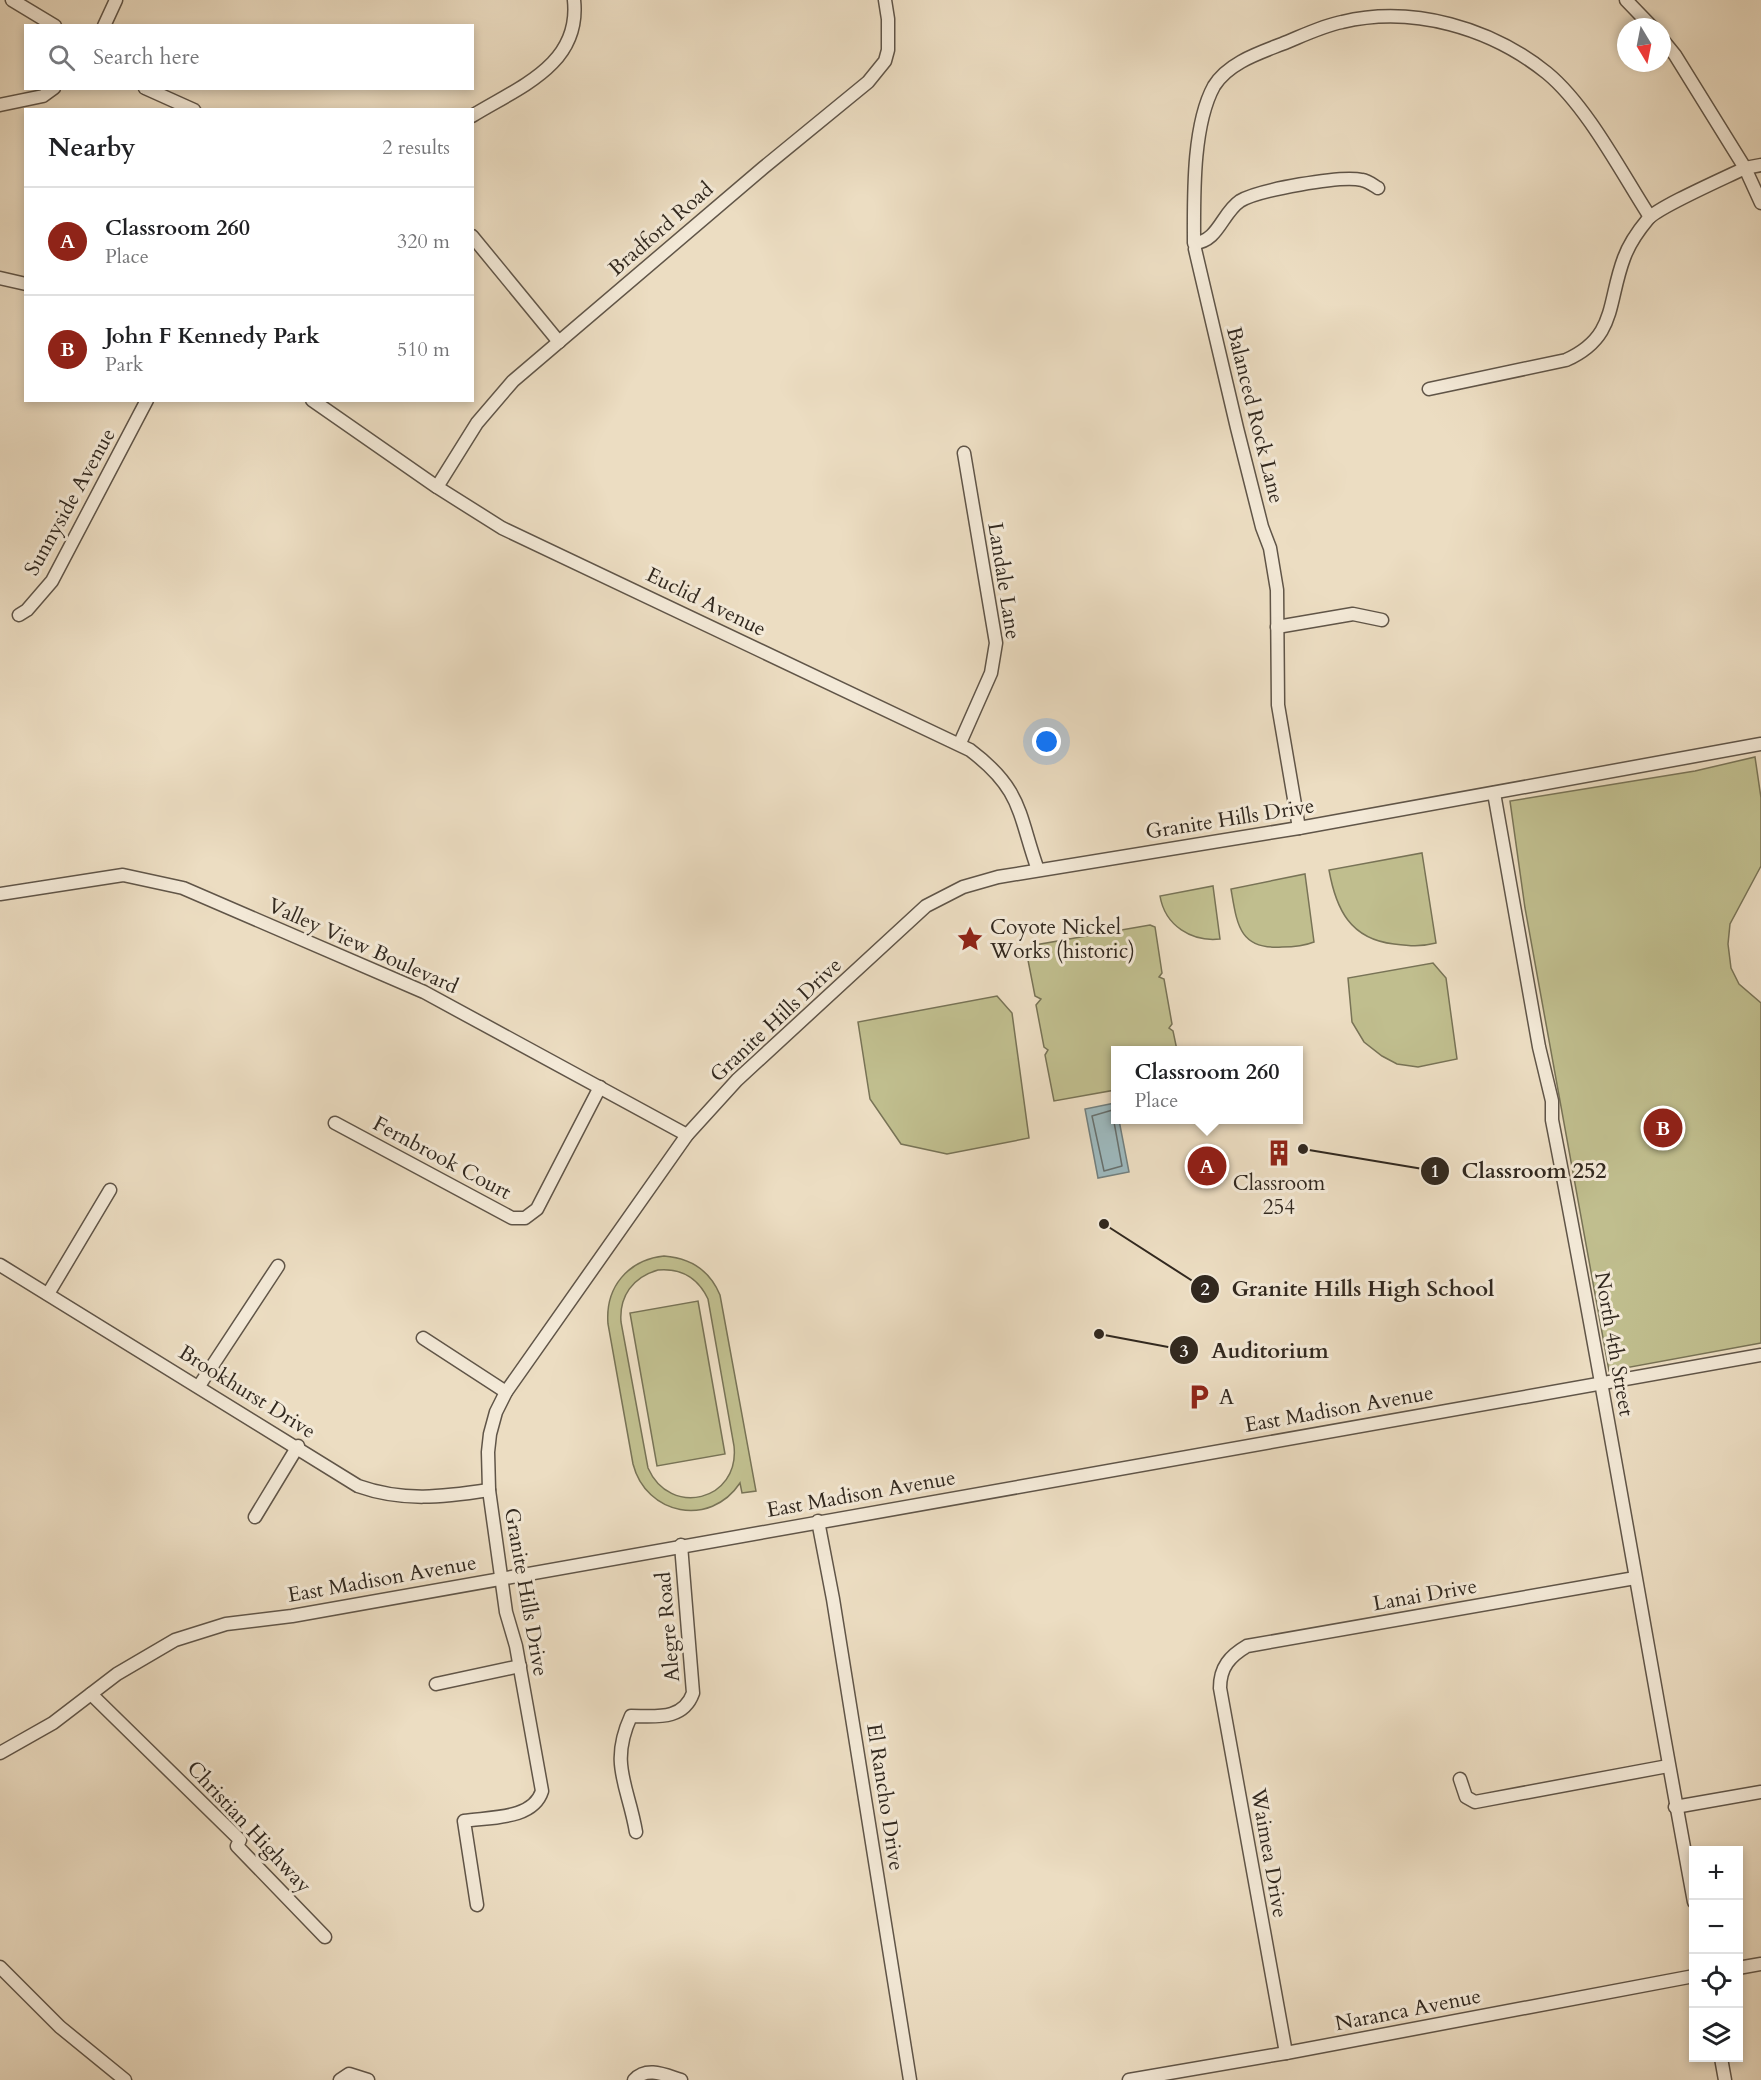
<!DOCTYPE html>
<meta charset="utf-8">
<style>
body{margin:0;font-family:Cardo,serif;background:#f6f6f6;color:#202124}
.controls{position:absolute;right:18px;bottom:18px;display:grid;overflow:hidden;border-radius:0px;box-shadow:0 3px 9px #0003}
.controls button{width:54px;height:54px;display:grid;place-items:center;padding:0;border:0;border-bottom:2px solid #e0e0e0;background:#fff;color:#202124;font:30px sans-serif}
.compass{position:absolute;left:1617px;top:18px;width:54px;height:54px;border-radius:50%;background:#fff;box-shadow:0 3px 9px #0003;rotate:170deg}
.you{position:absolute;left:1047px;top:742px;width:21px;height:21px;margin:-15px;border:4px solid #fff;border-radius:50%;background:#1a73e8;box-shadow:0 0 0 9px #1a73e833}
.badge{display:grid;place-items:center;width:39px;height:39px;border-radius:50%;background:#8f2418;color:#fff;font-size:20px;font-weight:700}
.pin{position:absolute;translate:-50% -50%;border:3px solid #fff;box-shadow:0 2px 6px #0006}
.popup{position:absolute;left:1111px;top:1046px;width:192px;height:78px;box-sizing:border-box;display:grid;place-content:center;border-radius:0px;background:#fff;filter:drop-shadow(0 2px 4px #0005);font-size:20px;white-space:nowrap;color:#757577}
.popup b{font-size:22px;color:#202124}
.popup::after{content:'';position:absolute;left:50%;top:100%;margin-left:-12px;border:12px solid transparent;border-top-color:#fff}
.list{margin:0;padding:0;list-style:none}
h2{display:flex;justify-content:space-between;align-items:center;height:78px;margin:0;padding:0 24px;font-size:26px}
h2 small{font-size:20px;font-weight:400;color:#757577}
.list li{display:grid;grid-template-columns:39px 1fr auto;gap:18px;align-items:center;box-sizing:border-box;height:108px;padding:0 24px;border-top:2px solid #e0e0e0}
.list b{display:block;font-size:22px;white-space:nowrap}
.list p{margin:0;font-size:20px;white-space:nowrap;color:#757577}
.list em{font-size:20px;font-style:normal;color:#757577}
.icon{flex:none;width:33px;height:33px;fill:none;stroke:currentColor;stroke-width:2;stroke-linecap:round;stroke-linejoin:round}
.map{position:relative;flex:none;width:1761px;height:2080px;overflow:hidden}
.search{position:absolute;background:#fff;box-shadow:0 3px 9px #0003;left:24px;top:24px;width:450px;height:66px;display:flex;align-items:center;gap:15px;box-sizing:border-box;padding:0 21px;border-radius:0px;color:#757577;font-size:22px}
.panel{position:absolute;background:#fff;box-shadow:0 3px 9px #0003;left:24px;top:108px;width:450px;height:294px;border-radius:0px}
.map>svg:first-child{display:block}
.green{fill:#c0be8e;stroke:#787356;stroke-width:1.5;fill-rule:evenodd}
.water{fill:#9db9be;stroke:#727f7e;stroke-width:1.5}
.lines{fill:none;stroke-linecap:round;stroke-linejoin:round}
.shore{stroke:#67706e;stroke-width:1.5}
.minor-casing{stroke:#605548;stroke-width:15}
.minor{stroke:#f3e9d7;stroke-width:12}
.labels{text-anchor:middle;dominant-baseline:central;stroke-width:6;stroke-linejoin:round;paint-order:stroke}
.street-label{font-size:21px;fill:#31281f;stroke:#f3e9d7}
.poi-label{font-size:21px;fill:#31281f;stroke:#f3e9d7;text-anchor:start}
.leader{fill:none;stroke:#31281f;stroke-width:2}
.callout-dot{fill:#31281f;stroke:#f3e9d7;stroke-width:2}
.mark-label{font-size:18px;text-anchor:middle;font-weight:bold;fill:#fff}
.callout-label{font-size:22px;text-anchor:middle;font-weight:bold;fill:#31281f;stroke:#f3e9d7;stroke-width:6;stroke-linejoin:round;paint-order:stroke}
</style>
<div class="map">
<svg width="1761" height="2080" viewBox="0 0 1761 2080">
<rect width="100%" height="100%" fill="#ecddc2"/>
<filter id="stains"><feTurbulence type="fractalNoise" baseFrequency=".00333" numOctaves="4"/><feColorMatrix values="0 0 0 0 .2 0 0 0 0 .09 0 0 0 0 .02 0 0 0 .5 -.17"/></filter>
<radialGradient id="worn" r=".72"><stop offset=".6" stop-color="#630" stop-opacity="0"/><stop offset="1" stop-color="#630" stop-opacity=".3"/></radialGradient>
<g class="green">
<path d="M1755,757L1761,798V866L1730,924L1728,944L1731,968L1739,984L1761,1003V1343L1609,1371L1525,908L1510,801L1695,771Z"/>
<path d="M1422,853L1436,943C1420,947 1410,946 1394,944C1350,939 1336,909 1329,870Z"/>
<path d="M1305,874L1314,942C1304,946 1293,947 1282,947C1239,950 1237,924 1231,889Z"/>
<path d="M1213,886L1220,939C1192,942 1165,926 1160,896Z"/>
<path d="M1150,925L1155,927L1162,973L1159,977L1164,979L1172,1024L1169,1028L1173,1031L1177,1050H1116L1115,1090L1054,1101L1045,1055L1048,1050L1044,1047L1036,1005L1041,999L1035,996L1026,950L1029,946Z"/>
<path d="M1433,963L1446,978L1457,1059L1418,1067L1397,1064L1382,1056L1364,1042L1352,1022L1348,978Z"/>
<path d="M997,996L1012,1013L1029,1138L947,1154L901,1144L870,1099L858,1022Z"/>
<path d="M664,1256C691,1258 710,1271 720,1295L756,1491L742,1493L740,1483C710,1528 646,1515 633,1464L608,1324C605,1287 628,1260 664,1256ZM658,1270C681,1268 698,1278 708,1299L734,1446C740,1501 670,1518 648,1468L621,1322C619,1296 633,1277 658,1270Z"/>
<path d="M698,1301L725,1454L657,1466L630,1313Z"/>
</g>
<path class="water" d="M1115,1103L1116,1120H1119L1129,1172L1098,1178L1085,1109Z"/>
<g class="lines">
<path class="shore" d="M1116,1109L1092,1116L1104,1171L1122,1166L1114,1122L1116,1116"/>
<g class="minor-casing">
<g id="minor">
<path d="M12,0L55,26"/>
<path d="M1626,0L1652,27"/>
<path d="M104,26L116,0"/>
<path d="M1662,39L1675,55L1745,168L1761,203"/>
<path d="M145,88L194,110"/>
<path d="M0,105L43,96L54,88"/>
<path d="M472,116C519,87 581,65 574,0"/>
<path d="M1378,188C1373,185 1368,181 1362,180C1341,175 1258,190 1240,201C1222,213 1218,242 1194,243C1194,198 1192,126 1214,86C1228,63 1259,53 1282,44C1302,36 1322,26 1342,22C1413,5 1491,28 1547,73C1587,106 1621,172 1650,217"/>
<path d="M472,236L559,342"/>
<path d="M1195,249L1237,428L1262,527L1270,548L1277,590L1278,705L1299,828"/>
<path d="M0,278L26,284"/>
<path d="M1429,389L1566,360C1617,337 1607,303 1624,258C1629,244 1638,231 1648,219C1658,207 1727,177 1745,168L1761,165"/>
<path d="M312,400L437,487L502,528L970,750C1023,790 1018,814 1038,870"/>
<path d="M437,487L477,423L513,381L763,168L868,82L885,61L888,50V19L885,0"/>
<path d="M19,615L27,610L52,581L147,400"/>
<path d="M1277,627L1353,614L1382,620"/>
<path d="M960,743L991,673L996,643L964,453"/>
<path d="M1494,793L1539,1047L1552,1101V1120C1603,1380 1646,1642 1694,1902"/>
<path d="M0,894L123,875L183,888L424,992L687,1135"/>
<path d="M335,1123L512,1218H525L537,1209L600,1087"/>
<path d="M0,1265L358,1486C403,1502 443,1497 489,1490"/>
<path d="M48,1294L110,1190"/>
<path d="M423,1338L506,1392"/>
<path d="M199,1386L278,1266"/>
<path d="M255,1517L298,1446"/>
<path d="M818,1521L833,1599L910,2080"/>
<path d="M436,1684L520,1666"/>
<path d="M91,1694L240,1840L237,1846L325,1937"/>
<path d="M0,1753L53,1723L117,1674L175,1640L226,1624L292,1616L1761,1355"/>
<path d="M1460,1779L1466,1797L1475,1802L1668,1766"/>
<path d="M1675,1807L1761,1792"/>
<path d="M636,1832C628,1785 609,1764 631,1716C655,1716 683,1721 693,1693L681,1545"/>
<path d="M477,1905L464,1821C489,1817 533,1820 542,1791L516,1646L506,1612L489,1490L488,1452L490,1434L496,1412L506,1392L687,1135L737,1080L926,906L963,887L998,877L1299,828L1761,744"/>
<path d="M0,1967L60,2027L125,2080"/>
<path d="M1738,1968L1761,1964"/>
<path d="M1286,2053L1220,1688C1220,1667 1230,1656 1247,1646L1635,1578"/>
<path d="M1721,2058L1725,2080"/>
<path d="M340,2080L349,2074L368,2080"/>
<path d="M634,2080C647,2066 665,2075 681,2080"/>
<path d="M1129,2080L1286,2053L1694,1976"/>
</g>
</g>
<use href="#minor" class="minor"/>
</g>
<defs>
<g id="sight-bare" transform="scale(2.07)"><path d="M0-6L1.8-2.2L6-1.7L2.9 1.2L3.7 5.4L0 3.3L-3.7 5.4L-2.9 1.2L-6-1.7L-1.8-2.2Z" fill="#8f2418" stroke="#f3e9d7" stroke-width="2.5" paint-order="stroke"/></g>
<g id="building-bare" transform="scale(2.07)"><path d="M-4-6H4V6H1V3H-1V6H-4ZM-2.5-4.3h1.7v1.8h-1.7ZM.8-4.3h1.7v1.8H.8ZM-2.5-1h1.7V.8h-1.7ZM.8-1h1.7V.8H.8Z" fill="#8f2418" stroke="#f3e9d7" stroke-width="2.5" paint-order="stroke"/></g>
<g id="parking-bare" transform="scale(2.07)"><path d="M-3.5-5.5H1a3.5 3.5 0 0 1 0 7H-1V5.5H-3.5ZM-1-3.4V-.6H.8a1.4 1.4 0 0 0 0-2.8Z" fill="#8f2418" stroke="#f3e9d7" stroke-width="2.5" paint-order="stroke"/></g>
</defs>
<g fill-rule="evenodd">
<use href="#sight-bare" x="970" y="939"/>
<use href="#building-bare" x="1279" y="1153"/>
<use href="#parking-bare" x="1199" y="1397"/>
</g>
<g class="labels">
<g class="street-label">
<text transform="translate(661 229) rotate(-41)">Bradford Road</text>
<text transform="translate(1255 415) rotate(76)">Balanced Rock Lane</text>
<text transform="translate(70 502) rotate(-61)">Sunnyside Avenue</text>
<text transform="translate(1004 581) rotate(81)">Landale Lane</text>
<text transform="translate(706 602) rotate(26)">Euclid Avenue</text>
<text transform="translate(1230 819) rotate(-9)">Granite Hills Drive</text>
<text transform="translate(363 946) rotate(24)">Valley View Boulevard</text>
<text transform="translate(776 1020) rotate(-43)">Granite Hills Drive</text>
<text transform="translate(442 1158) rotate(28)">Fernbrook Court</text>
<text transform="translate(1614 1344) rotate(80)">North 4th Street</text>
<text transform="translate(247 1392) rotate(32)">Brookhurst Drive</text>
<text transform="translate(1339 1409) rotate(-10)">East Madison Avenue</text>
<text transform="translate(861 1494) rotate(-10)">East Madison Avenue</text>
<text transform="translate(382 1579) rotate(-10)">East Madison Avenue</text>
<text transform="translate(526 1592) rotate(80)">Granite Hills Drive</text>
<text transform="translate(1425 1595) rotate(-10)">Lanai Drive</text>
<text transform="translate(668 1627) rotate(-95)">Alegre Road</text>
<text transform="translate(885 1797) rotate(81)">El Rancho Drive</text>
<text transform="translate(249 1827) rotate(47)">Christian Highway</text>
<text transform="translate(1269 1853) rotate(80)">Waimea Drive</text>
<text transform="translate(1408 2010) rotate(-11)">Naranca Avenue</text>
</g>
<g class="poi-label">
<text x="990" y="927">Coyote Nickel<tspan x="990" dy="24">Works (historic)</tspan></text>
<text x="1279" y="1183" text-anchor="middle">Classroom<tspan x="1279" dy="24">254</tspan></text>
<text x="1219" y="1397">A</text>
</g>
</g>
<path class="leader" d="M1303 1149L1435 1171M1104 1224L1205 1289M1099 1334L1184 1350"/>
<g class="callout-dot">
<circle cx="1303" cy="1149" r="6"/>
<circle cx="1104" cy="1224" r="6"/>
<circle cx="1099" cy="1334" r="6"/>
<circle cx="1435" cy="1171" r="15"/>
<circle cx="1205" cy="1289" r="15"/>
<circle cx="1184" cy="1350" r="15"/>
</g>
<g class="mark-label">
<text x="1435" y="1177">1</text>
<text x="1205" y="1295">2</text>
<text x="1184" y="1357">3</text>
</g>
<g class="callout-label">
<text x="1534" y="1178">Classroom 252</text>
<text x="1363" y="1296">Granite Hills High School</text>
<text x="1270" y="1358">Auditorium</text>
</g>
<rect width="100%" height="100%" filter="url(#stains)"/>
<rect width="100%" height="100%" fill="url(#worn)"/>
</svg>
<div class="controls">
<button>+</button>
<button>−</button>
<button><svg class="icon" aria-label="locate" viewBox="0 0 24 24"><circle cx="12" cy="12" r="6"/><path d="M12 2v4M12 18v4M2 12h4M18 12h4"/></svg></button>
<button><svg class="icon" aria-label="layers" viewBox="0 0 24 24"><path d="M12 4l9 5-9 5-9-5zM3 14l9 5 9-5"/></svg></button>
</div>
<svg class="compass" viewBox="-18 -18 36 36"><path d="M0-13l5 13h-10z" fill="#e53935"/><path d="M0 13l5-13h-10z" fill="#757577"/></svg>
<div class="you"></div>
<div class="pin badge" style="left:1207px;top:1166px">A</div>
<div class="popup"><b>Classroom 260</b>Place</div>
<div class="pin badge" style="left:1663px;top:1128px">B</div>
<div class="search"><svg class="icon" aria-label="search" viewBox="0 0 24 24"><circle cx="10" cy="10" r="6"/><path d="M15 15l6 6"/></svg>Search here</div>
<section class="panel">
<h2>Nearby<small>2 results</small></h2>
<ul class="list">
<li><span class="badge">A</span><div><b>Classroom 260</b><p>Place</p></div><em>320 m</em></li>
<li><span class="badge">B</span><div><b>John F Kennedy Park</b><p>Park</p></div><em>510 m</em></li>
</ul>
</section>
</div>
